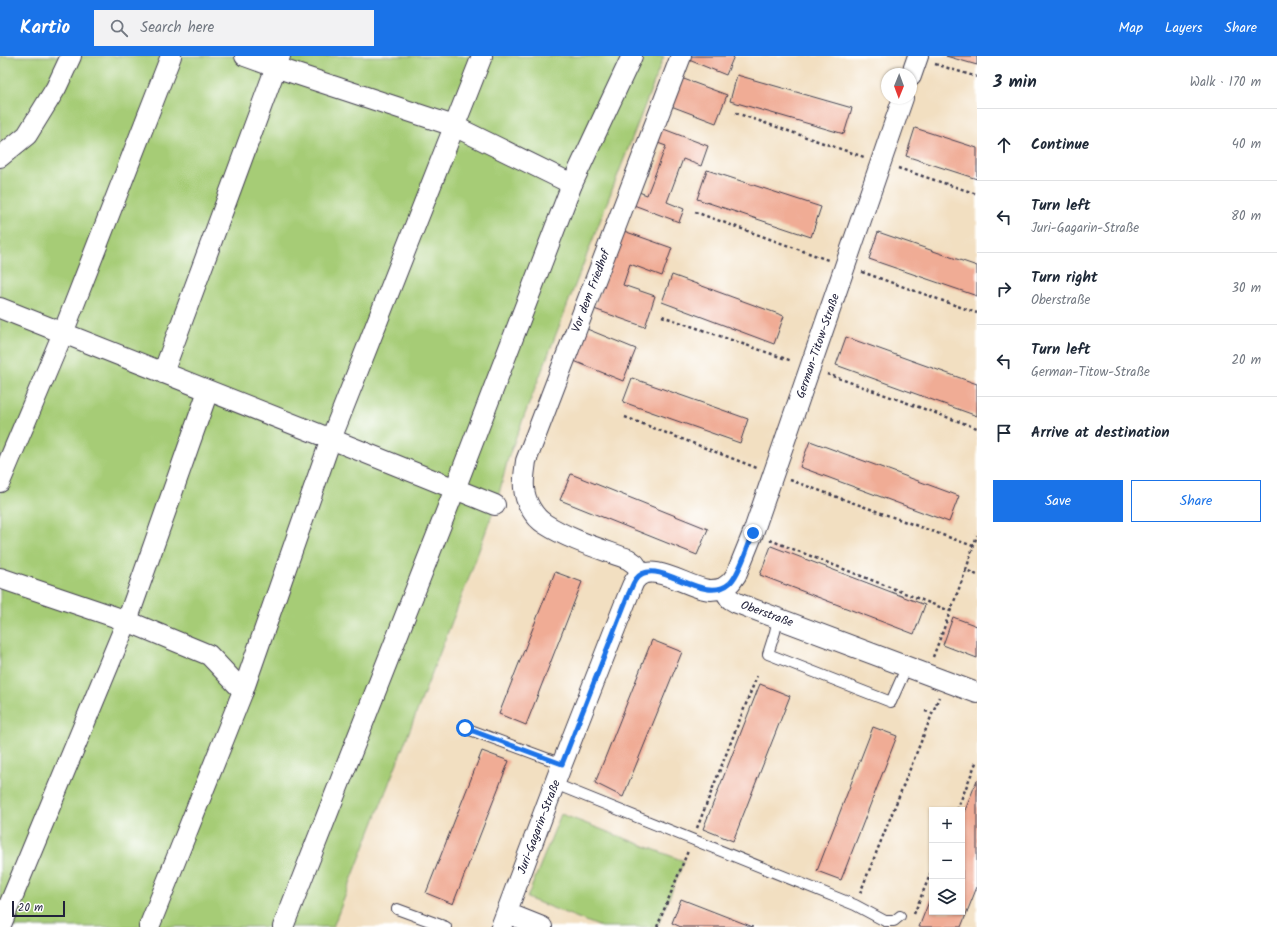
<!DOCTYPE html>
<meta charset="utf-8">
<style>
body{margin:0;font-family:Kalam,sans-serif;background:#f2f2f3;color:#1f2937}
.controls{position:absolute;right:12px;bottom:12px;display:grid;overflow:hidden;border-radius:0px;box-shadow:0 1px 3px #0004}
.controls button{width:36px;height:36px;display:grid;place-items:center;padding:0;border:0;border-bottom:1px solid #e0e1e3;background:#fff;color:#1f2937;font:20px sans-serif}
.compass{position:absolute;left:881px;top:12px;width:36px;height:36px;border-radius:50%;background:#fff;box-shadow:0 1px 3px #0004;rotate:181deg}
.scale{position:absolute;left:12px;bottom:10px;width:53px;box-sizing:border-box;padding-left:4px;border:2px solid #22223b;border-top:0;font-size:11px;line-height:14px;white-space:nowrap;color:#22223b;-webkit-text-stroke:3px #fff;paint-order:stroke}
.stop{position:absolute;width:12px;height:12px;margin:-9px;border:3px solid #1a73e8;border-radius:50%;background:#fff}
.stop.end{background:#1a73e8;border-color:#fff;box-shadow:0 1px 4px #0008}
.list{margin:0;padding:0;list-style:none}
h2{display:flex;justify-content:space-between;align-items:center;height:52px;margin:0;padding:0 16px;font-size:17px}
h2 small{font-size:13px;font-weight:400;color:#747a83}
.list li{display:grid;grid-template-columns:26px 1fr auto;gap:12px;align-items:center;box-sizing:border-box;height:72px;padding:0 16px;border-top:1px solid #e0e1e3}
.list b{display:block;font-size:15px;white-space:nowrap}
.list p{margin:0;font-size:13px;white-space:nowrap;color:#747a83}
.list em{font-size:13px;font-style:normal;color:#747a83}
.actions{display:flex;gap:8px;padding:12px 16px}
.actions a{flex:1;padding:9px 0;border:1px solid #1a73e8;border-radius:0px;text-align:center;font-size:14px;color:#1a73e8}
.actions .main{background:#1a73e8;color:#fff}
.icon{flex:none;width:22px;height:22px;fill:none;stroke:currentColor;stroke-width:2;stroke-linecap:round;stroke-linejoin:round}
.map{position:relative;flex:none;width:977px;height:871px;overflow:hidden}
header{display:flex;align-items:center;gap:24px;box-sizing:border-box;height:56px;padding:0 20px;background:#1a73e8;color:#fff}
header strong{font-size:19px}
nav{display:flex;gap:22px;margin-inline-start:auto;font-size:14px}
.search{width:280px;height:36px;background:#f2f2f3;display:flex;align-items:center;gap:10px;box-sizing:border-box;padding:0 14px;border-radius:0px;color:#747a83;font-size:15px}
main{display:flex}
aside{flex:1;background:#fff}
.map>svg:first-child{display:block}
.green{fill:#a6cc76;stroke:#647758}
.building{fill:#f0ac95}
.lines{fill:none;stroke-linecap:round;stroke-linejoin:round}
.lane-casing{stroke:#413e4f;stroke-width:12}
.street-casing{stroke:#413e4f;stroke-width:22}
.path{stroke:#413e4f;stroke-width:2.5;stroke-dasharray:3 3;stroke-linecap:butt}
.lane{stroke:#fff;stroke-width:10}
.street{stroke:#fff;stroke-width:20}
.route{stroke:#1a73e8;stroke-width:5}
.labels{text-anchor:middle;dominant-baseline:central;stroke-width:3;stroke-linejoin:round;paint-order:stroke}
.street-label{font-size:12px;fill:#22223b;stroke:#fff}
</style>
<header>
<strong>Kartio</strong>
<div class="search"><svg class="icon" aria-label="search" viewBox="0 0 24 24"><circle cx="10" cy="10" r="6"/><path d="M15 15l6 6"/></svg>Search here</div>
<nav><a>Map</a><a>Layers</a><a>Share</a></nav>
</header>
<main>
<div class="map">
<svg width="977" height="871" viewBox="0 0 977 871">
<rect width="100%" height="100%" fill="#fff"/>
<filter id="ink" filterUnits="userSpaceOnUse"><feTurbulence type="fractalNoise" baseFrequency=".025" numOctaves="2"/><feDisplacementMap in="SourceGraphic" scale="8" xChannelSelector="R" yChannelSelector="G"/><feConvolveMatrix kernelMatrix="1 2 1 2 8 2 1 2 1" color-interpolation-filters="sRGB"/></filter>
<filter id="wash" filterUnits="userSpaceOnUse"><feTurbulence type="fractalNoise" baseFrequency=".012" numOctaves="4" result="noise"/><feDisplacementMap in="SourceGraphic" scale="16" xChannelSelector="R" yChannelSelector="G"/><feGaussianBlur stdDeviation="0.9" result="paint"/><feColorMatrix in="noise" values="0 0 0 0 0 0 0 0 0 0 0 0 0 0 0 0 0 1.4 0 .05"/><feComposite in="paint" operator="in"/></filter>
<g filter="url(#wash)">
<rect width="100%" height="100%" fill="#f2dfc1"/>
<g class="green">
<path d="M0,0H664L508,402L498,442L467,527L333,871H0Z"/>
<path d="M561,758L684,805L657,871H601L527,842Z"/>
</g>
<g id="blocks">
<g class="building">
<path d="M690,0H734L726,19L689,4Z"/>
<path d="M946,0H977V9Z"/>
<path d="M737,19L852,52L844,78L730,45Z"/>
<path d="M681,22L727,39L716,67L671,50Z"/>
<path d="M661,72L708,90L701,110L683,103L667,146L684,153L679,166L631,148L636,135L647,139L666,90L655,86Z"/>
<path d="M915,72L977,92V123L906,100Z"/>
<path d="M707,114L821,151L811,181L697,143Z"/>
<path d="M621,174L672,192L662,220L630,208L623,229L655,240L645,271L594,253Z"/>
<path d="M878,176L977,210V240L869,203Z"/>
<path d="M672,219L784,260L774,288L662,246Z"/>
<path d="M587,273L636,293L623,325L574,305Z"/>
<path d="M846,281L977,328V360L836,309Z"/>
<path d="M632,322L748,363L740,387L623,346Z"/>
<path d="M810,385L959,440L949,466L800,411Z"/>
<path d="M571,418L708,473L697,499L560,444Z"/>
<path d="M771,490L925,549L914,578L760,519Z"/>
<path d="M555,516L582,526L526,669L499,658Z"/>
<path d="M953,561L977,570V602L943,589Z"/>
<path d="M652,584L682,596L623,741L595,727Z"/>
<path d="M760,628L790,640L733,785L703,773Z"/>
<path d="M873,671L897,680L841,824L817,815Z"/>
<path d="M482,695L509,705L453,848L426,837Z"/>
<path d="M977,724V831L961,871H919L932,838V856H962V762Z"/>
<path d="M681,843L753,871H681L672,867Z"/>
</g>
</g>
</g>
<g filter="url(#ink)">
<use href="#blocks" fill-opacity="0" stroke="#413e4f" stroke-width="1"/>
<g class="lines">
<g class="lane-casing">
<g id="lane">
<path d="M778,562L775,576L768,598L891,646L907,610"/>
<path d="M465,672L562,708"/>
<path d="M555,728L855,849L885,865H894L900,860"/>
<path d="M397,853L446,871"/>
</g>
</g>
<g class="street-casing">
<g id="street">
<path d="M245,0L275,11L454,70L572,128"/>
<path d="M482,0L331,383L495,449"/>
<path d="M911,20L918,0"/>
<path d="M0,101L27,79L56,32L71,0"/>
<path d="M0,252L331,383L243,635"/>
<path d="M163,317L280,0"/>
<path d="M0,426L63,277L171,0"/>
<path d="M642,518L635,508L628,503C601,493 570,484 545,468C534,461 525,446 524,432C523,423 525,414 526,405L681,0"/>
<path d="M0,522L127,565L208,335"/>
<path d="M723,532L731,526L736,519L753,477L903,42"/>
<path d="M507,857L542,871"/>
<path d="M0,871L127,565L209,599L243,635L149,871"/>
<path d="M283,871L455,433L572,128L632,0"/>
<path d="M501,871L562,708L629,537C631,533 633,526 636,523C651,505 686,530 704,533C711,535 716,534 723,532L730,543L737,547L977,637"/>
</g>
</g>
<g class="path">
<path d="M935,8L977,21"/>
<path d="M736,57L864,101"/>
<path d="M898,112L977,138"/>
<path d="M695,156L828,204"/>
<path d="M862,216L977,257"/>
<path d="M662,260L792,305"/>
<path d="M827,318L977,372"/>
<path d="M625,361L757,412"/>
<path d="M790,424L973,490"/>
<path d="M770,484L950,555"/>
<path d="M966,514L977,479"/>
<path d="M933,601L966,514L977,519"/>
<path d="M925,655L932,657"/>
<path d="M957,754L977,704"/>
<path d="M697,772L757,620"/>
<path d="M860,837L939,641"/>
<path d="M914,858L932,814"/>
<path d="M657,871L688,795"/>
</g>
<use href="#lane" class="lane"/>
<use href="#street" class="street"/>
</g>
</g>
<g class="lines" filter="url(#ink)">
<path class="route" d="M465,672L562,708L629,537C631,533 633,527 636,523C656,497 703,551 730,527C739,519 748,490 753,477"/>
</g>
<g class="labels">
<g class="street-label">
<text transform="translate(591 235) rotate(-69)">Vor dem Friedhof</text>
<text transform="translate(818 290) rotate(-71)">German-Titow-Straße</text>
<text transform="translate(767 558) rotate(20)">Oberstraße</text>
<text transform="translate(539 771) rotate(-69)">Juri-Gagarin-Straße</text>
</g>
</g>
</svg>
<div class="controls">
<button>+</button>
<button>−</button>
<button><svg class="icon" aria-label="layers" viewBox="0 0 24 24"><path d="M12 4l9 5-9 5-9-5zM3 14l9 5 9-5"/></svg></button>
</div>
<svg class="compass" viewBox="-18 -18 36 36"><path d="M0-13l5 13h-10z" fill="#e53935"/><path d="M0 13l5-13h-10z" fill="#747a83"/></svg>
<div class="scale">20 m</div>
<div class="stop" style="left:465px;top:672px"></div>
<div class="stop end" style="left:753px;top:477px"></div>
</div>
<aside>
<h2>3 min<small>Walk · 170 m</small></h2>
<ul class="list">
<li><svg class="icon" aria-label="ahead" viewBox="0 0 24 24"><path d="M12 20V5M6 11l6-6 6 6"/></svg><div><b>Continue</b></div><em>40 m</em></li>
<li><svg class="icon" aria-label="left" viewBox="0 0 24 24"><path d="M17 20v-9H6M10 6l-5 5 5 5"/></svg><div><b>Turn left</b><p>Juri-Gagarin-Straße</p></div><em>80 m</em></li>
<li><svg class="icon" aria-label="right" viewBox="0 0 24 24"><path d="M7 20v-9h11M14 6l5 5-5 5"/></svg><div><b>Turn right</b><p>Oberstraße</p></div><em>30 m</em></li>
<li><svg class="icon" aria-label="left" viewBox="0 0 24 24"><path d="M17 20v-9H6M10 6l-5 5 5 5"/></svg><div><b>Turn left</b><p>German-Titow-Straße</p></div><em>20 m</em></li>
<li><svg class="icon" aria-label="arrive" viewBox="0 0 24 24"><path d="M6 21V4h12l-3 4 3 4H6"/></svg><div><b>Arrive at destination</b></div></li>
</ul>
<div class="actions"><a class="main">Save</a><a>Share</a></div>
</aside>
</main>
